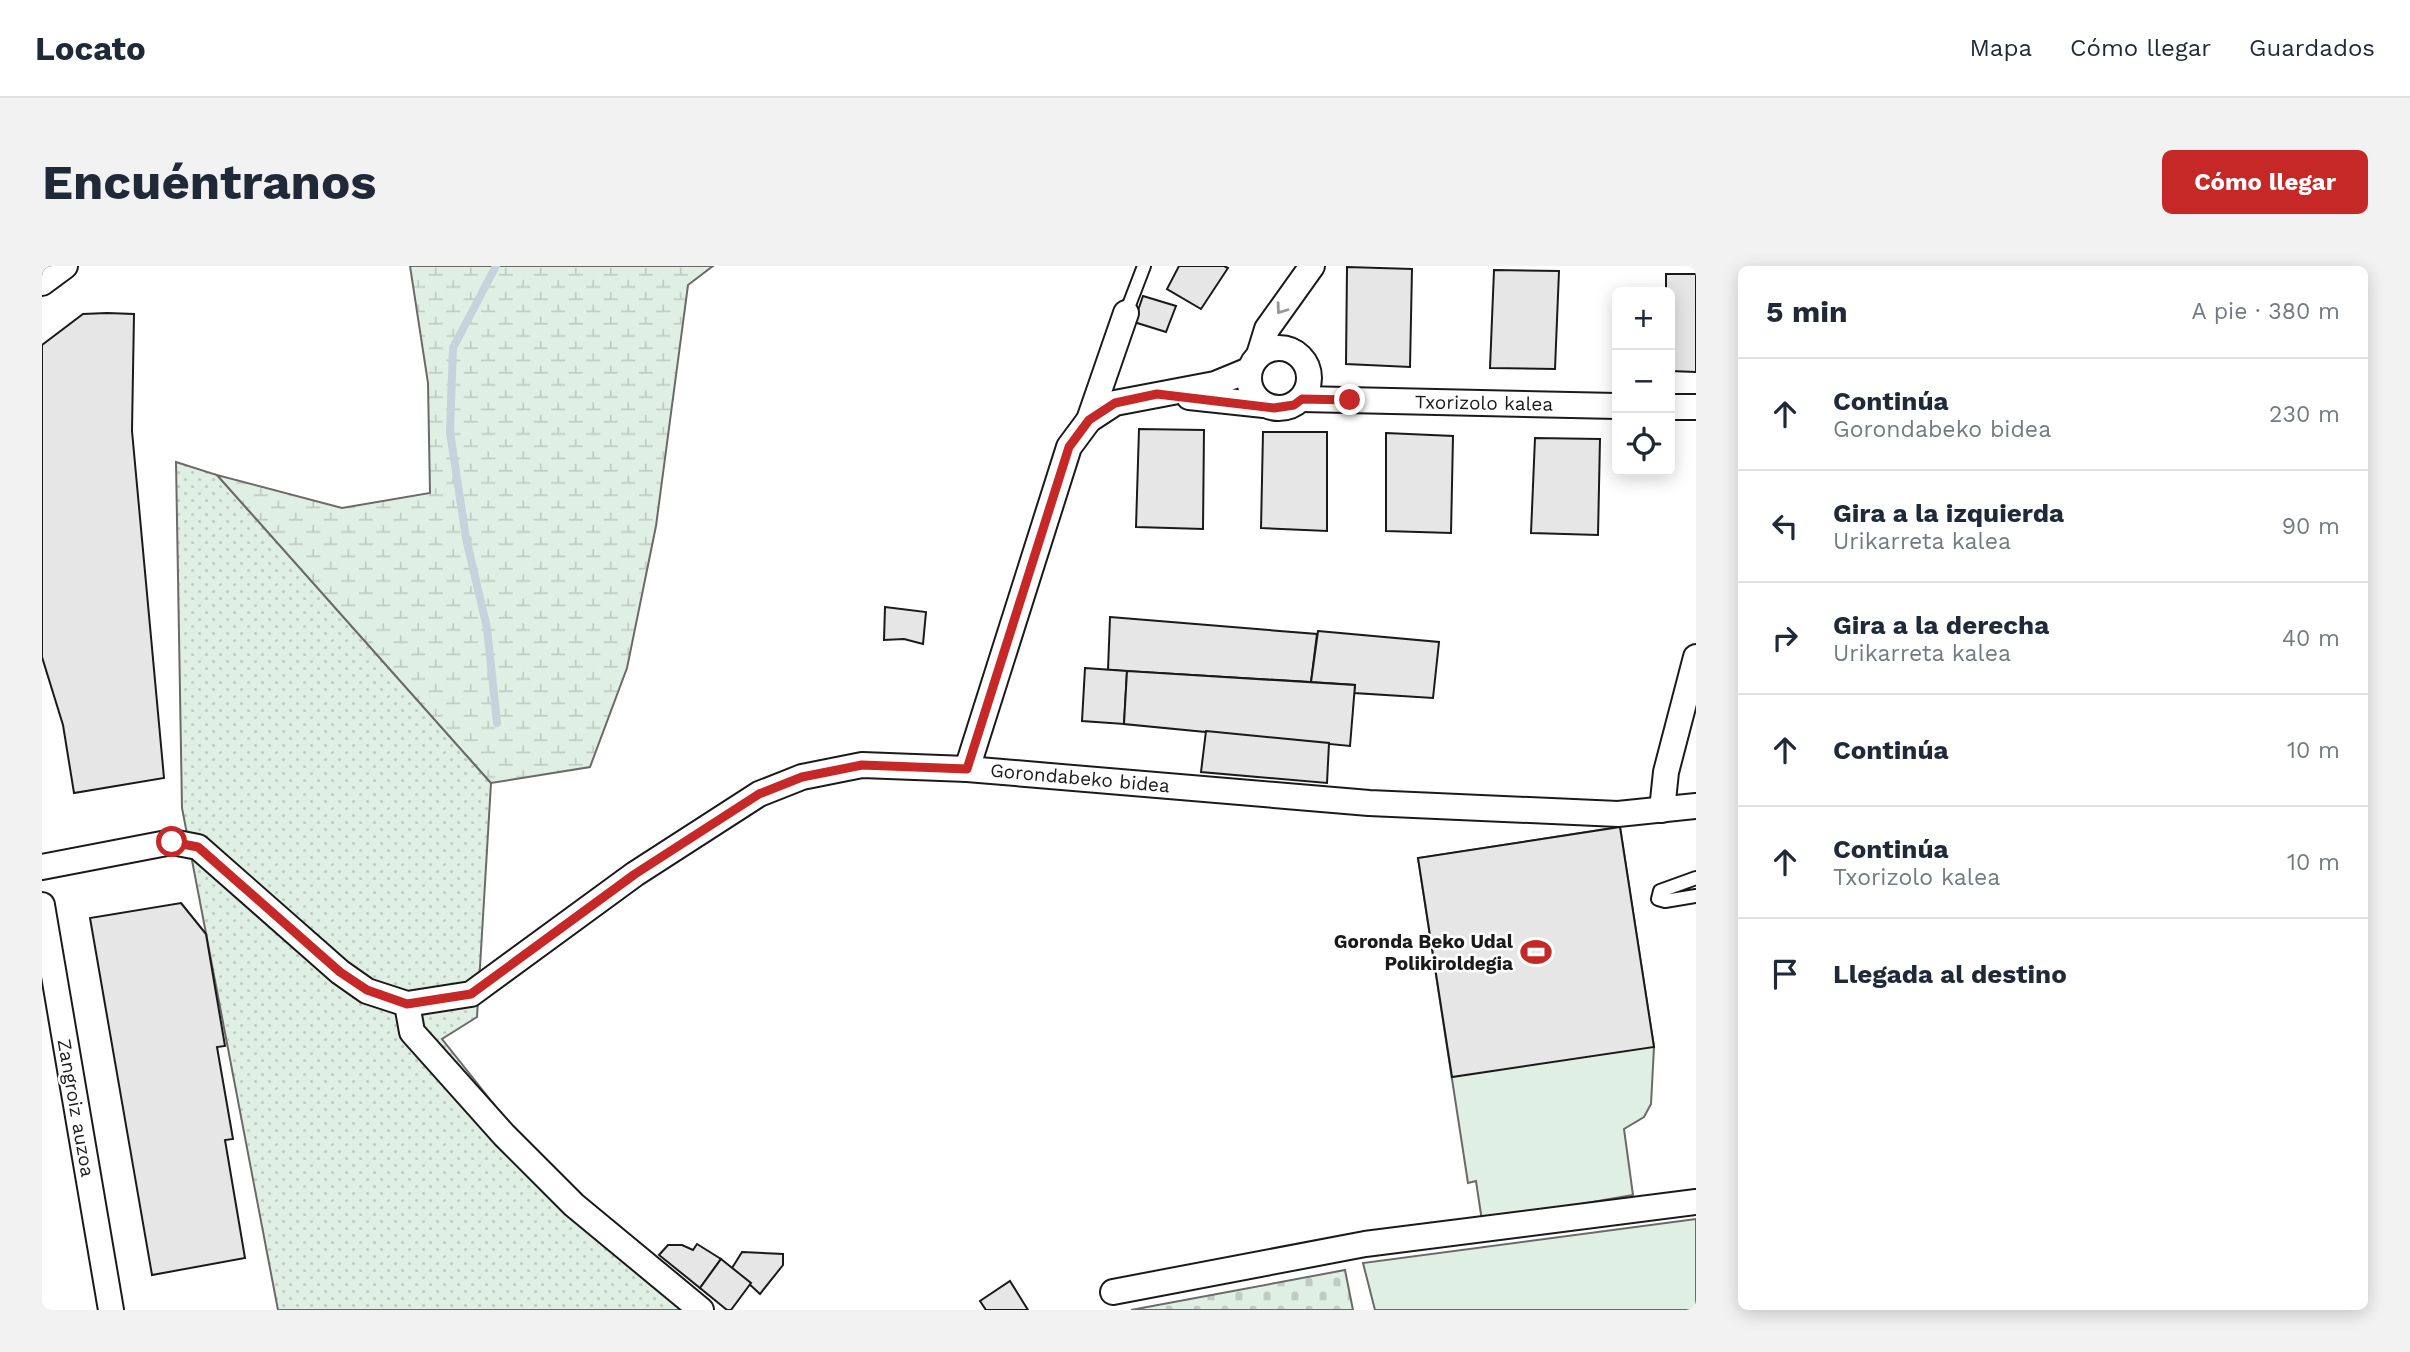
<!DOCTYPE html>
<html lang="es">
<meta charset="utf-8">
<style>
body{margin:0;font-family:"Work Sans",sans-serif;background:#f2f2f3;color:#1f2937}
.controls{position:absolute;right:21px;top:21px;display:grid;overflow:hidden;border-radius:10px;box-shadow:0 4px 18px #0003}
.controls button{width:63px;height:63px;display:grid;place-items:center;padding:0;border:0;border-bottom:2px solid #e0e1e3;background:#fff;color:#1f2937;font:35px sans-serif}
.stop{position:absolute;width:21px;height:21px;margin:-16px;border:5px solid #c62828;border-radius:50%;background:#fff}
.stop.end{background:#c62828;border-color:#fff;box-shadow:0 2px 7px #0008}
.list{margin:0;padding:0;list-style:none}
h2{display:flex;justify-content:space-between;align-items:center;height:91px;margin:0;padding:0 28px;font-size:30px}
h2 small{font-size:23px;font-weight:400;color:#747a83}
.list li{display:grid;grid-template-columns:46px 1fr auto;gap:21px;align-items:center;box-sizing:border-box;height:112px;padding:0 28px;border-top:2px solid #e0e1e3}
.list b{display:block;font-size:26px;white-space:nowrap}
.list p{margin:0;font-size:23px;white-space:nowrap;color:#747a83}
.list em{font-size:23px;font-style:normal;color:#747a83}
.icon{flex:none;width:38px;height:38px;fill:none;stroke:currentColor;stroke-width:2;stroke-linecap:round;stroke-linejoin:round}
.map{position:relative;flex:none;width:1654px;height:1044px;overflow:hidden;border-radius:10px}
header{display:flex;align-items:center;gap:42px;box-sizing:border-box;height:98px;padding:0 35px;background:#fff;border-bottom:2px solid #e0e1e3}
header strong{font-size:33px}
nav{display:flex;gap:38px;margin-inline-start:auto;font-size:24px}
.intro{display:flex;align-items:center;justify-content:space-between;box-sizing:border-box;height:168px;padding:0 42px}
h1{margin:0;font-size:49px}
.button{padding:18px 32px;border-radius:10px;background:#c62828;color:#fff;font-size:24px;font-weight:700}
main{display:flex;gap:42px;padding:0 42px}
aside{flex:1;background:#fff;border-radius:10px;box-shadow:0 4px 18px #0003}
.map>svg:first-child{display:block}
.grass{fill:url(#grass-dots);stroke:#6a6a6a;stroke-width:2}
.wetland{fill:url(#wetland-marsh);stroke:#6a6a6a;stroke-width:2}
.cemetery{fill:url(#cemetery-stones);stroke:#6a6a6a;stroke-width:2}
.park{fill:#e0efe3;stroke:#6a6a6a;stroke-width:2}
.lines{fill:none;stroke-linecap:round;stroke-linejoin:round}
.stream{stroke:#c6d2dc;stroke-width:8}
.building{fill:#e6e6e6;stroke:#1a1a1a;stroke-width:2}
.lane-casing{stroke:#1a1a1a;stroke-width:16}
.street-casing{stroke:#1a1a1a;stroke-width:28}
.lane{stroke:#fff;stroke-width:12}
.street{stroke:#fff;stroke-width:24}
.oneway{stroke:#989898}
.route{stroke:#c62828;stroke-width:9}
.labels{text-anchor:middle;dominant-baseline:central;stroke-width:5;stroke-linejoin:round;paint-order:stroke}
.street-label{font-size:19px;fill:#1a1a1a;stroke:#fff}
.poi-label{font-size:19px;font-weight:bold;fill:#1a1a1a;stroke:#fff;text-anchor:end}
</style>
<header>
<strong>Locato</strong>
<nav><a>Mapa</a><a>Cómo llegar</a><a>Guardados</a></nav>
</header>
<div class="intro"><h1>Encuéntranos</h1><a class="button">Cómo llegar</a></div>
<main>
<div class="map">
<svg width="1654" height="1044" viewBox="0 0 1654 1044">
<defs>
<pattern id="grass-dots" width="8" height="8" patternUnits="userSpaceOnUse" patternTransform="scale(1.75)"><rect width="8" height="8" fill="#e0efe3"/><path d="M2 2h.1M6 6h.1" fill="none" stroke="#c0ccc2" stroke-width="1.8" stroke-linecap="round"/></pattern>
<pattern id="wetland-marsh" width="20" height="14" patternUnits="userSpaceOnUse" patternTransform="scale(1.75)"><rect width="20" height="14" fill="#e0efe3"/><path d="M1 5h8M5 5V1M11 12h8M15 12V8" fill="none" stroke="#c0ccc2"/></pattern>
<pattern id="cemetery-stones" width="16" height="16" patternUnits="userSpaceOnUse" patternTransform="scale(1.75)"><rect width="16" height="16" fill="#e0efe3"/><path d="M2 7V4a2 2 0 0 1 4 0v3zM10 15v-3a2 2 0 0 1 4 0v3z" fill="#c0ccc2"/></pattern>
</defs>
<rect width="100%" height="100%" fill="#fff"/>
<path class="grass" d="M134,196L175,209L449,517L435,751L400,773L532,939L648,1044H236L140,542Z"/>
<path class="wetland" d="M368,0H671L646,19L614,260L585,402L548,501L449,517L175,209L300,242L388,227L386,117Z"/>
<path class="cemetery" d="M1303,1004L1311,1044H1089Z"/>
<g class="park">
<path d="M1578,561L1612,781L1609,838L1602,851L1582,863L1591,929L1440,955L1434,915L1426,917L1376,592Z"/>
<path d="M1654,953V1044H1333L1321,997Z"/>
</g>
<g class="lines">
<path class="stream" d="M454,0L411,82L408,166L424,272L445,362L455,457"/>
</g>
<g class="building">
<path d="M1137,0H1182L1186,2L1159,43L1125,23Z"/>
<path d="M1305,1L1370,3L1368,101L1304,98Z"/>
<path d="M1452,4L1517,5L1513,103L1448,102Z"/>
<path d="M1624,8H1654V106L1628,105V26H1624Z"/>
<path d="M1101,30L1134,40L1124,66L1092,56Z"/>
<path d="M65,47L92,48L90,165L122,512L32,527L21,459L0,391V79L41,48Z"/>
<path d="M1097,163L1162,164L1161,263L1094,261Z"/>
<path d="M1221,166H1285V265L1219,262Z"/>
<path d="M1344,167L1411,170L1409,267L1344,265Z"/>
<path d="M1493,172L1558,173L1556,269L1489,267Z"/>
<path d="M843,341L884,346L881,378L862,373L842,374Z"/>
<path d="M1068,351L1275,368L1269,416L1066,404Z"/>
<path d="M1276,365L1397,376L1391,432L1312,427L1313,419L1269,416Z"/>
<path d="M1043,402L1085,405L1082,458L1040,455Z"/>
<path d="M1085,405L1313,419L1308,480L1082,458Z"/>
<path d="M1164,465L1287,477L1285,517L1159,506Z"/>
<path d="M1578,561L1612,781L1410,811L1376,592Z"/>
<path d="M139,637L164,668L183,780L175,781L191,873L183,874L203,992L110,1009L48,652Z"/>
<path d="M655,978L679,993L658,1022L617,989L626,979H640L651,984Z"/>
<path d="M700,986L741,988V999L718,1028L690,1002Z"/>
<path d="M679,993L709,1017L689,1044H685L658,1022Z"/>
<path d="M968,1015L986,1044H944L938,1035Z"/>
</g>
<g class="lines">
<g class="lane-casing">
<g id="lane">
<path d="M1084,47L1102,0"/>
<path d="M1654,612L1618,625L1616,633L1623,635L1654,630"/>
</g>
</g>
<g class="street-casing">
<g id="street">
<path d="M0,17L23,0"/>
<circle cx="1237" cy="112" r="30"/>
<path d="M1217,89L1225,63L1270,0"/>
<path d="M1147,131L1222,139"/>
<path d="M1260,133L1575,140"/>
<path d="M1628,141H1654"/>
<path d="M1047,154L1084,47"/>
<path d="M925,503L1027,181L1047,154L1073,137L1173,118L1207,104"/>
<path d="M1620,544L1624,506L1654,391"/>
<path d="M0,601L130,576L156,581L298,706L325,725L365,738L429,728L593,608L717,528L760,511L820,499L925,503L1327,537L1576,548L1654,540"/>
<path d="M0,639L69,1044"/>
<path d="M365,738L370,766L462,869L532,939L659,1044"/>
<path d="M1071,1026L1323,978L1654,936"/>
</g>
</g>
<use href="#lane" class="lane"/>
<use href="#street" class="street"/>
</g>
<defs><path id="oneway-chevron" d="M-2-3.5L2.5 0L-2 3.5" fill="none" stroke-width="1.6" stroke-linecap="round" stroke-linejoin="round" transform="scale(1.75)"/></defs>
<use class="oneway" href="#oneway-chevron" transform="translate(1239 43) rotate(126)"/>
<g class="lines">
<path class="route" d="M130,576L156,581L298,706L325,724L365,738L429,728L593,608L717,528L760,511L820,499L925,503L1027,181L1047,154L1073,137L1115,128L1232,142L1252,139L1260,133L1308,134"/>
</g>
<defs>
<g id="stadium-bare" transform="scale(2.415)"><path d="M0-5a6.5 5 0 1 0 0 10a6.5 5 0 1 0 0-10ZM-3.5-1.8h7v3.6h-7Z" fill="#c62828" stroke="#fff" stroke-width="2.5" paint-order="stroke"/></g>
</defs>
<g fill-rule="evenodd">
<use href="#stadium-bare" x="1494" y="686"/>
</g>
<g class="labels">
<g class="street-label">
<text transform="translate(1442 137) rotate(1)">Txorizolo kalea</text>
<text transform="translate(1038 512) rotate(5)">Gorondabeko bidea</text>
<text transform="translate(34 842) rotate(80)">Zangroiz auzoa</text>
</g>
<g class="poi-label">
<text x="1471" y="675">Goronda Beko Udal<tspan x="1471" dy="22">Polikiroldegia</tspan></text>
</g>
</g>
</svg>
<div class="controls">
<button>+</button>
<button>−</button>
<button><svg class="icon" aria-label="locate" viewBox="0 0 24 24"><circle cx="12" cy="12" r="6"/><path d="M12 2v4M12 18v4M2 12h4M18 12h4"/></svg></button>
</div>
<div class="stop" style="left:130px;top:576px"></div>
<div class="stop end" style="left:1308px;top:134px"></div>
</div>
<aside>
<h2>5 min<small>A pie · 380 m</small></h2>
<ul class="list">
<li><svg class="icon" aria-label="ahead" viewBox="0 0 24 24"><path d="M12 20V5M6 11l6-6 6 6"/></svg><div><b>Continúa</b><p>Gorondabeko bidea</p></div><em>230 m</em></li>
<li><svg class="icon" aria-label="left" viewBox="0 0 24 24"><path d="M17 20v-9H6M10 6l-5 5 5 5"/></svg><div><b>Gira a la izquierda</b><p>Urikarreta kalea</p></div><em>90 m</em></li>
<li><svg class="icon" aria-label="right" viewBox="0 0 24 24"><path d="M7 20v-9h11M14 6l5 5-5 5"/></svg><div><b>Gira a la derecha</b><p>Urikarreta kalea</p></div><em>40 m</em></li>
<li><svg class="icon" aria-label="ahead" viewBox="0 0 24 24"><path d="M12 20V5M6 11l6-6 6 6"/></svg><div><b>Continúa</b></div><em>10 m</em></li>
<li><svg class="icon" aria-label="ahead" viewBox="0 0 24 24"><path d="M12 20V5M6 11l6-6 6 6"/></svg><div><b>Continúa</b><p>Txorizolo kalea</p></div><em>10 m</em></li>
<li><svg class="icon" aria-label="arrive" viewBox="0 0 24 24"><path d="M6 21V4h12l-3 4 3 4H6"/></svg><div><b>Llegada al destino</b></div></li>
</ul>
</aside>
</main>
